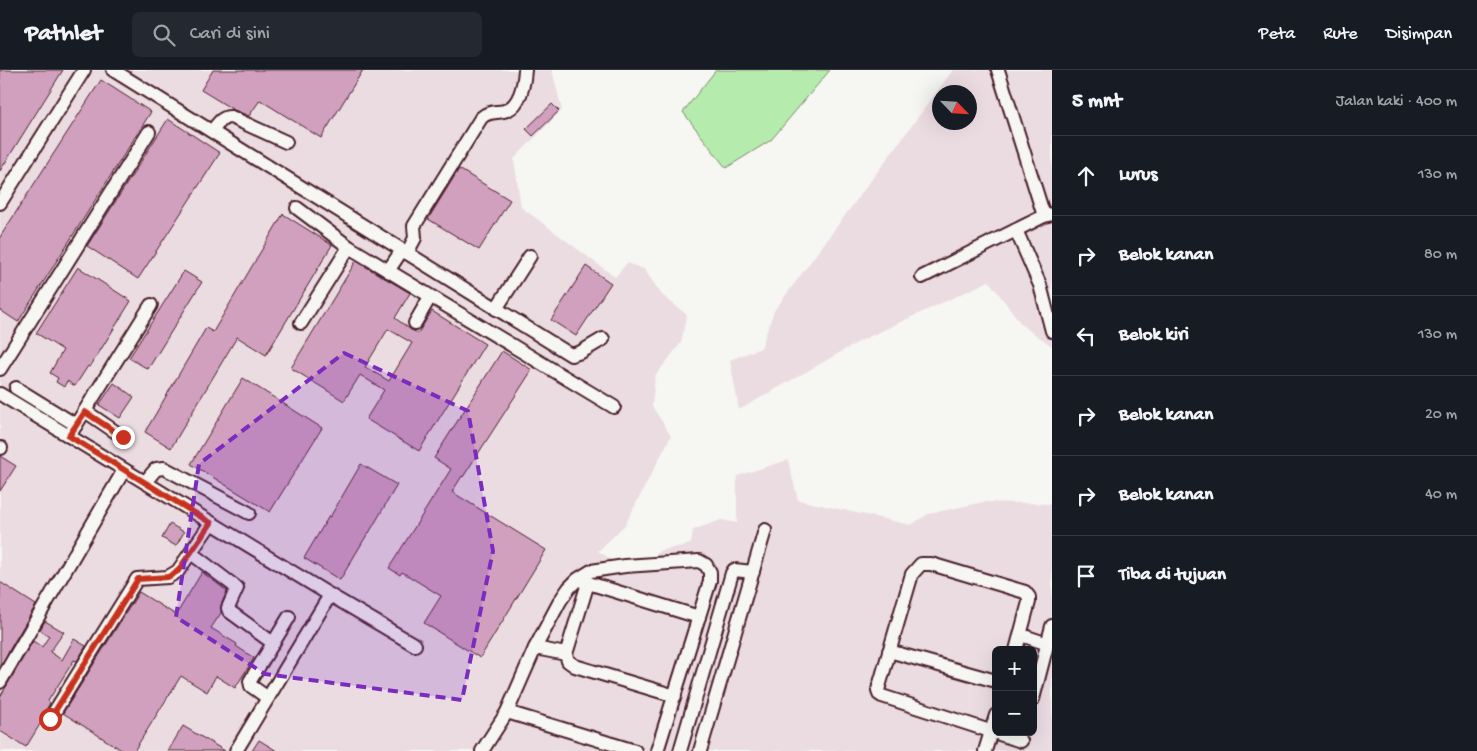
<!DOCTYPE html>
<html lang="id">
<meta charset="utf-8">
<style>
body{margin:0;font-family:"Gochi Hand",sans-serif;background:#242831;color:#f1f3f6}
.controls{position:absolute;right:15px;bottom:15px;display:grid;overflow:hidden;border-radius:8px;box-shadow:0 5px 20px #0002}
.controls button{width:45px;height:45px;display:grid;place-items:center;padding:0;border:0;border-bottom:1px solid #363941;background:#171b24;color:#f1f3f6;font:25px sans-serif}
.compass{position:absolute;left:932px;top:15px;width:45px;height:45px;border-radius:50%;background:#171b24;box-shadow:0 5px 20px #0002;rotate:115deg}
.stop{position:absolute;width:15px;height:15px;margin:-11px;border:4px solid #c8321e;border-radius:50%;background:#fff}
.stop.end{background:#c8321e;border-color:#fff;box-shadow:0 1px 5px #0008}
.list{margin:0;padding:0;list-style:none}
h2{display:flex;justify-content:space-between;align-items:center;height:65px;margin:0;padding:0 20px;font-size:21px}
h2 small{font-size:16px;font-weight:400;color:#9ea1a6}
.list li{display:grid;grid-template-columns:32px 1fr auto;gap:15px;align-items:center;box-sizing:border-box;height:80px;padding:0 20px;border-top:1px solid #363941}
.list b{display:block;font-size:19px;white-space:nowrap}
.list em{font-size:16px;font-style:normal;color:#9ea1a6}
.icon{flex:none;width:28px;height:28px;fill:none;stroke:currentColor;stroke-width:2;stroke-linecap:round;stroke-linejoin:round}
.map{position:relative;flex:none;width:1052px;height:681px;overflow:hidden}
header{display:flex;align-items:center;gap:30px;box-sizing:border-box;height:70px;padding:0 25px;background:#171b24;border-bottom:1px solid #363941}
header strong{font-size:24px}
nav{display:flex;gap:28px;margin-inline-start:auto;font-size:18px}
.search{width:350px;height:45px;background:#242831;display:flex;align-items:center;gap:12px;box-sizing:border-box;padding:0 18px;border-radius:8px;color:#9ea1a6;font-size:19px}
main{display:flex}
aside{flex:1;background:#171b24}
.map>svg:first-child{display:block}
.built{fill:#ebdce2;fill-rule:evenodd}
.green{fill:#b5ecae;stroke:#80866c}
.building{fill:#d1a0be;stroke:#4a1f2b;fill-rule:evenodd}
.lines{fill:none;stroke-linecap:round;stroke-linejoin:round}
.minor-casing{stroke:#4a1f2b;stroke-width:16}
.minor{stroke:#f6f6f2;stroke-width:12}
.route{stroke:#c8321e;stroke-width:6}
.marked{fill:#7b2cbf;fill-opacity:0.2;stroke:#7b2cbf;stroke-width:4;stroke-dasharray:10 6;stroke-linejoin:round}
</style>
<header>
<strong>Pathlet</strong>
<div class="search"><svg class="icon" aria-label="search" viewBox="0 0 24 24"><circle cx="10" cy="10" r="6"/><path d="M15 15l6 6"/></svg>Cari di sini</div>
<nav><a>Peta</a><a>Rute</a><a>Disimpan</a></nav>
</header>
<main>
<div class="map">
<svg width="1052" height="681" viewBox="0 0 1052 681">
<rect width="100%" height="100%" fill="#f6f6f2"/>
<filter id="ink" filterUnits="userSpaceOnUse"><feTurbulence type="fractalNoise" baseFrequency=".02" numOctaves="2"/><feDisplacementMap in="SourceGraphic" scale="10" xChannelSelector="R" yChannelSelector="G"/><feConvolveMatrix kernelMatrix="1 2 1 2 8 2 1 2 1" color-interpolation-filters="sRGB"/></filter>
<g filter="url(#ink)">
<g class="built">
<path d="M0,0H552L562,40L514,89L521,137L615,207L627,193L644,199L662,225L687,245L681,273L655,306L652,336L671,366L625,455L598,481L615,492H651L659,481L691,474L693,460L721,450L737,453V406L788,390L798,430L911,455L928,444L984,432L1052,434V681H0ZM996,580H1033V662H996Z"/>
<path d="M953,0H1052V276L1023,256L989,211L862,270L739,340L730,290L761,278L774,241ZM939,22H969V52H939Z"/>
</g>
<path class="green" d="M716,0H830L771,70L726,98L683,42Z"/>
<g class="building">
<path d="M0,0H63L0,101Z"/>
<path d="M213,0H363L321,68L260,30L249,46L232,39L201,20Z"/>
<path d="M101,10L151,42L18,252L0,240V167Z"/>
<path d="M552,34L559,41L533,66L526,59Z"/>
<path d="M168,49L220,83L138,209L87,176Z"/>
<path d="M459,99L510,130L479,180L428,149Z"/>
<path d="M283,144L332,175L266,285L237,267L171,378L145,362L206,258L213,262Z"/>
<path d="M356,191L410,223L395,248L411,260L418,263L432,241L485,274L419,381L366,349L384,320L360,305L344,331L291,298ZM388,259L412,273L389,311L365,297Z"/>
<path d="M586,196L611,213L576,266L551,250Z"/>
<path d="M78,197L131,231L90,297L88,296L75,316L67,311L64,317L56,312L58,308L50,303L63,280L36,263Z"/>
<path d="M184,201L202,212L148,299L129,288Z"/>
<path d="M502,281L532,300L463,407L462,406L452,422L546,480L480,588L424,553L441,526L402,502L400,505L389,498L451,399L434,388Z"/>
<path d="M243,308L322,358L270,442L191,394Z"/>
<path d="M114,313L134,327L120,348L99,335Z"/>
<path d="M0,386L16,396L0,421Z"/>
<path d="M361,394L397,415L369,463H368L340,510L304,488L329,446L330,447Z"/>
<path d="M170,454L184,462L176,476L162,468Z"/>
<path d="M202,502L227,521L221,535V543L211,558L237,574L236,576L254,588L235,618L216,606L207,622L181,606L134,681H123L63,643L139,522L176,545Z"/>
<path d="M0,512L36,535L0,596Z"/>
<path d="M45,551L64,562L50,582L62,590L74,569L86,576L77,591L74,590L48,631L50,633L43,645L42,651L26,677L0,661V627L33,571L42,577L49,566L40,560Z"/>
<path d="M183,656L225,681H168Z"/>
<path d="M259,670L277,681H252Z"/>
</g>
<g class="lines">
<g class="minor-casing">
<g id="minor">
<path d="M113,0L571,285L581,282L603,269"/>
<path d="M998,0L1044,146"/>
<path d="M212,61C217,55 222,46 231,47L286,72"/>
<path d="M0,133L84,0"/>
<path d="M297,138L349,177L614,337"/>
<path d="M1016,160L1040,215L1052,261"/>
<path d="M407,183L415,168L414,156L481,48C488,41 495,43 504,41C520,37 524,14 525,0"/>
<path d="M388,201L402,180"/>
<path d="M922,207L1044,146L1052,144"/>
<path d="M496,239L530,186"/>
<path d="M301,253L349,177"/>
<path d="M415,253L430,227"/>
<path d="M0,299L149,62"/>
<path d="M16,318L76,355"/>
<path d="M0,324L330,525L415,575"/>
<path d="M85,341L123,367"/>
<path d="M69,366L151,235"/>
<path d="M0,378H1"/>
<path d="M145,412L156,399L164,398L249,443"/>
<path d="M191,483L237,518L228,538L229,541L273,573"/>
<path d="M582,511L699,547"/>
<path d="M588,513L566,584L568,591L575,596L675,626"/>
<path d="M1021,565L1048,574"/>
<path d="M535,578L566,584"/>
<path d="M1016,580L1029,532V527L1025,522L931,494H921L912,504L878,620L879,624L882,626L1021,671"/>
<path d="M889,581L996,611"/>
<path d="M0,612L124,400"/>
<path d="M268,628L251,616L250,611L289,547"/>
<path d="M1033,629L1052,556"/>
<path d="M507,642L635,681"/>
<path d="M50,649L137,509L168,507L178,501L211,453"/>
<path d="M236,681L330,525"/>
<path d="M482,681L507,642L535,578L560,531L569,518L578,509L591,501L625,496L699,491L706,495L710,502V511L657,681"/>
<path d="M680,681L732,503L734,500L753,502"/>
<path d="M700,681L765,460"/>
<path d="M985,681L996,645"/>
</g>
</g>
<use href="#minor" class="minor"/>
</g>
</g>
<g class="lines" filter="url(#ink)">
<path class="route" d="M50,649L138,509L168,507L178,501L211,453L69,366L85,342L123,367"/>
</g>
<path class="marked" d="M344,283L468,341L493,481L462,630L265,604L176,547L199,394Z"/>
</svg>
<div class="controls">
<button>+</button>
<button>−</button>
</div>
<svg class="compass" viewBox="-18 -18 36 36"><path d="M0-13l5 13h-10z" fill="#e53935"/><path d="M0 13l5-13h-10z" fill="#9ea1a6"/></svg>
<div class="stop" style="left:50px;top:649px"></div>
<div class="stop end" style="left:123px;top:367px"></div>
</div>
<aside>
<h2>5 mnt<small>Jalan kaki · 400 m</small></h2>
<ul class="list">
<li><svg class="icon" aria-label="ahead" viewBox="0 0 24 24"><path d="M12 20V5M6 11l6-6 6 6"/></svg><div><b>Lurus</b></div><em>130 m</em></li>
<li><svg class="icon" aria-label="right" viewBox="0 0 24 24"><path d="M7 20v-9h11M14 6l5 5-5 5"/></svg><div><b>Belok kanan</b></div><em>80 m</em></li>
<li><svg class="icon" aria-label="left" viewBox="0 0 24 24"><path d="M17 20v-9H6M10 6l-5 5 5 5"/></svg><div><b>Belok kiri</b></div><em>130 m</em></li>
<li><svg class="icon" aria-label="right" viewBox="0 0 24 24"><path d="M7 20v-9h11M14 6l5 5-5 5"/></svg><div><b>Belok kanan</b></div><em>20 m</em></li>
<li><svg class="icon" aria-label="right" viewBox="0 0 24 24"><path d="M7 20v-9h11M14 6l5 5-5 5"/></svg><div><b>Belok kanan</b></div><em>40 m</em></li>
<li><svg class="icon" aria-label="arrive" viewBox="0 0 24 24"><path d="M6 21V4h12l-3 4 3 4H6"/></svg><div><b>Tiba di tujuan</b></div></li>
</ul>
</aside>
</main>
